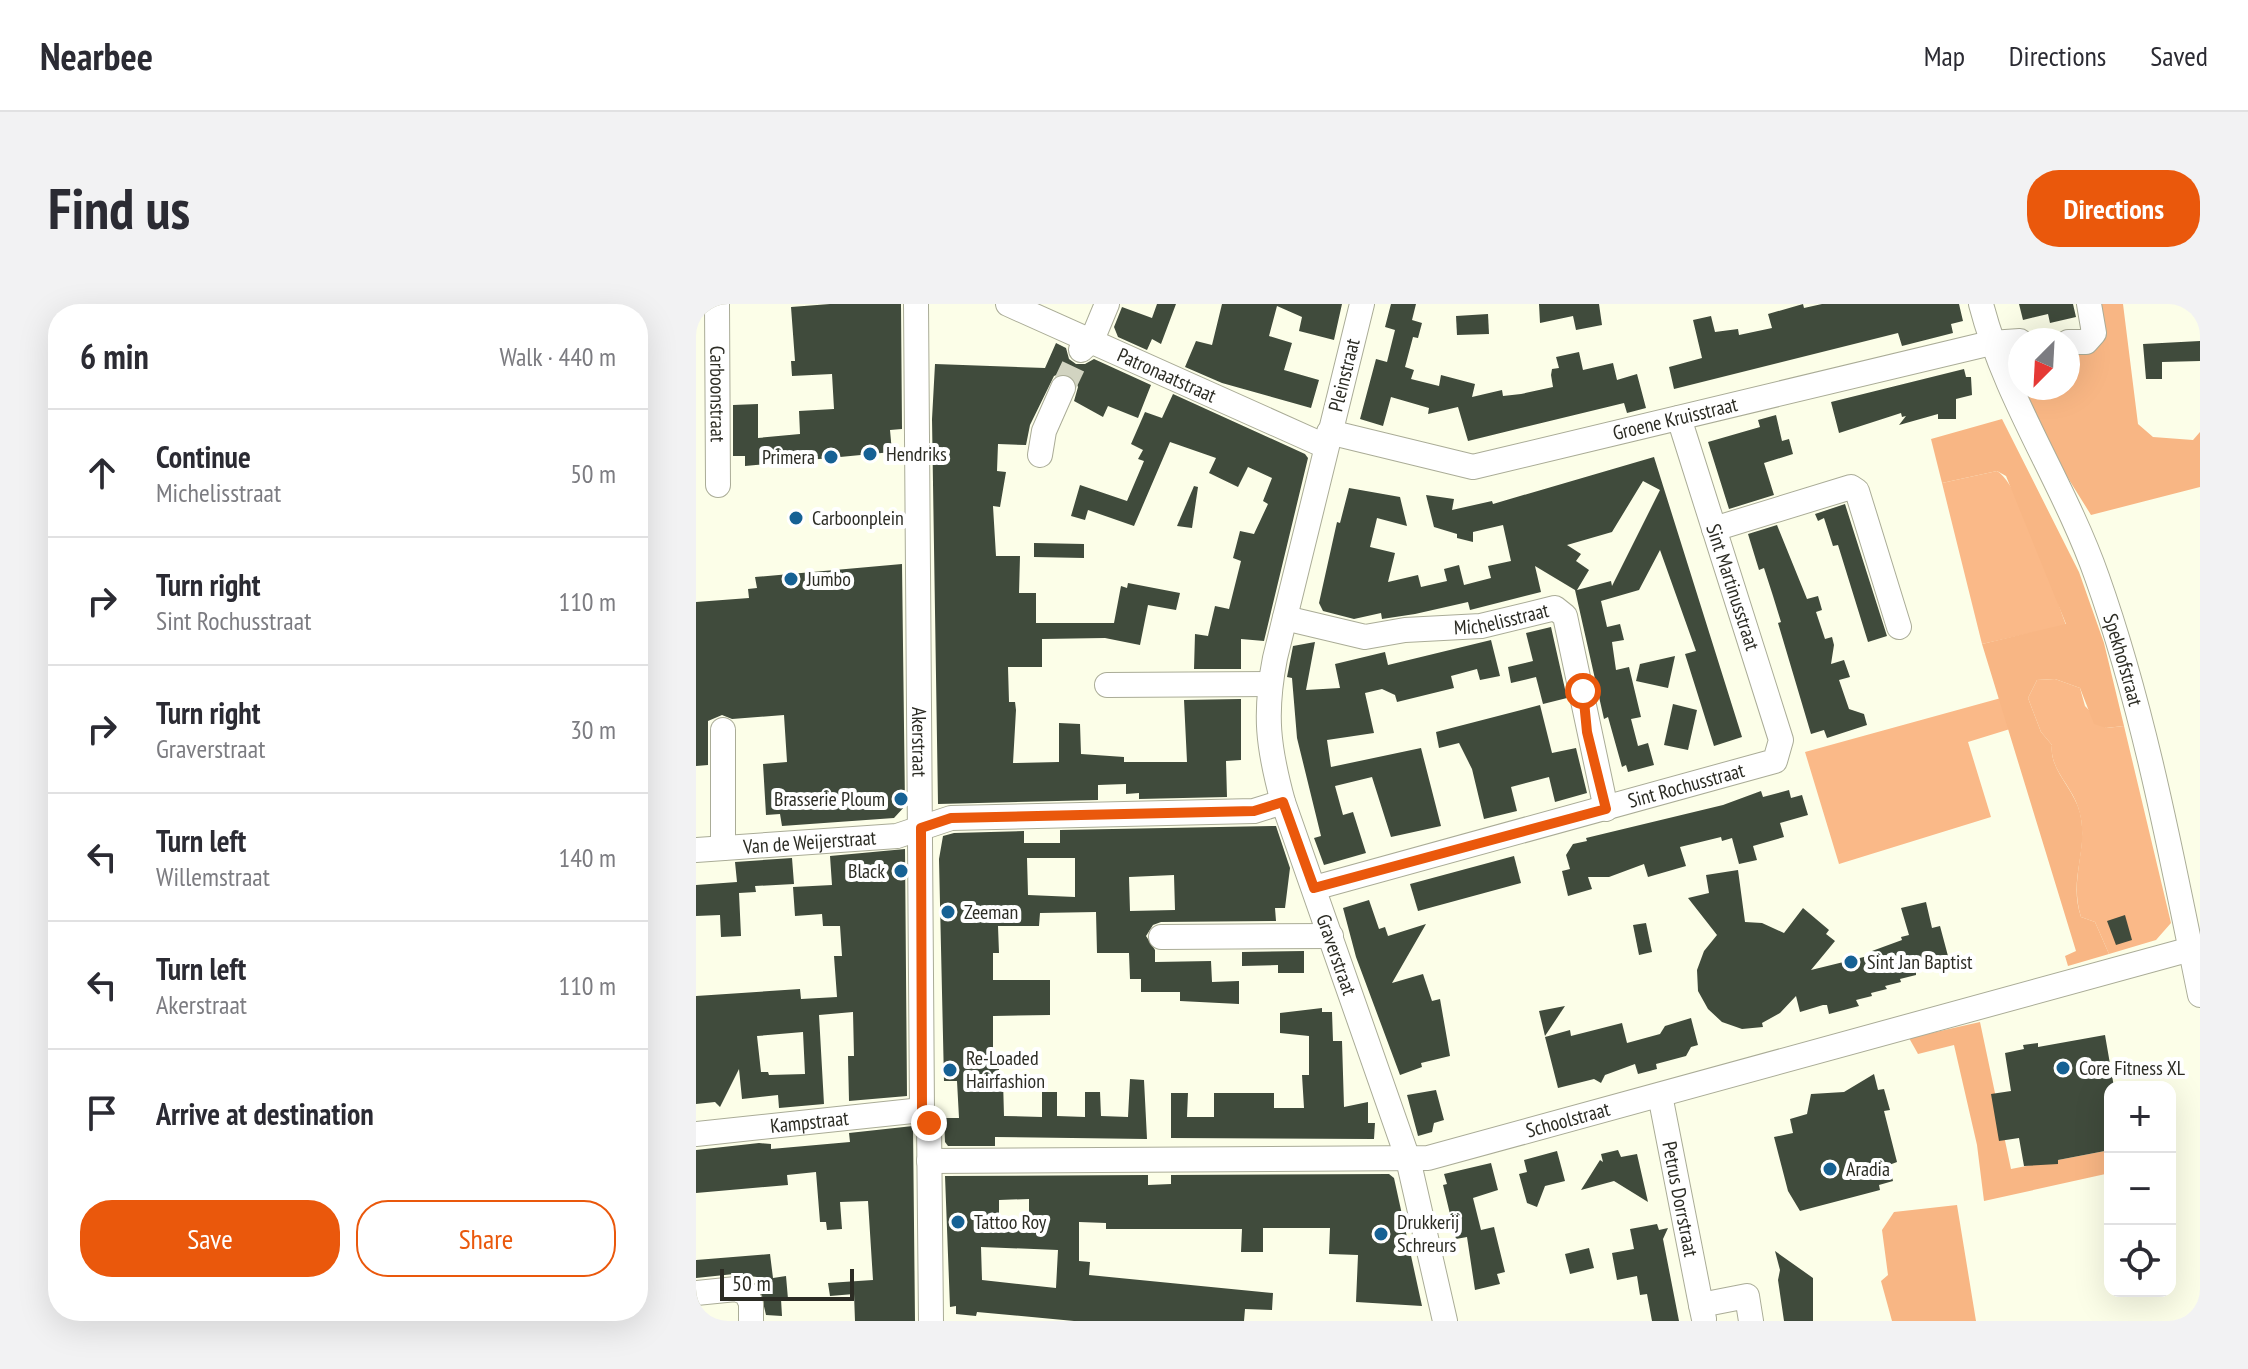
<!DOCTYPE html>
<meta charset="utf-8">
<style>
body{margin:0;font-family:"PT Sans Narrow",sans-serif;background:#f2f2f3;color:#2b2b33}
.controls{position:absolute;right:24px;bottom:24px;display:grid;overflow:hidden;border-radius:16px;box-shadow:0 8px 32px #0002}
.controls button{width:72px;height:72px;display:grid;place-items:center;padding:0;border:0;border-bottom:2px solid #e1e1e2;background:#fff;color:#2b2b33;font:40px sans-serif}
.compass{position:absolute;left:1312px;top:24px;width:72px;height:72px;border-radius:50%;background:#fff;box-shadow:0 8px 32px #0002;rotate:204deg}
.scale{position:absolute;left:24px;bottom:20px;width:134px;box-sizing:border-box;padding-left:8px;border:4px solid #2c2c24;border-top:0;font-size:22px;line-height:28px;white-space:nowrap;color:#2c2c24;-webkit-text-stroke:6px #fff;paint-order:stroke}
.stop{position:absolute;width:24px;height:24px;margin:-18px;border:6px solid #ea580c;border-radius:50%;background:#fff}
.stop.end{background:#ea580c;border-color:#fff;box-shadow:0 2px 8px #0008}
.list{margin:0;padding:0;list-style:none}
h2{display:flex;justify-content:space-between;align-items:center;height:104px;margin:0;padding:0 32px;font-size:34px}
h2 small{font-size:26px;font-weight:400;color:#7c7c81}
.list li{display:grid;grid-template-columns:52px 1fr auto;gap:24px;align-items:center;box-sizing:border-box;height:128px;padding:0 32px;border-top:2px solid #e1e1e2}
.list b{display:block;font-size:30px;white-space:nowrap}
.list p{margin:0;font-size:26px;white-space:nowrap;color:#7c7c81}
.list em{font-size:26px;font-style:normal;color:#7c7c81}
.actions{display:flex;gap:16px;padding:24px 32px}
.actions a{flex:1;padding:18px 0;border:2px solid #ea580c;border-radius:32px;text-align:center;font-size:28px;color:#ea580c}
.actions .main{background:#ea580c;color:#fff}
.icon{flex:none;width:44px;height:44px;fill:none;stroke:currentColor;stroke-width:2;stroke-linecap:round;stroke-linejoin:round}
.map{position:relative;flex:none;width:1504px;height:1017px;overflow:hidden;border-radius:32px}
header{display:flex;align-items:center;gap:48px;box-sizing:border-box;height:112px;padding:0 40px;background:#fff;border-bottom:2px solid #e1e1e2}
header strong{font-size:38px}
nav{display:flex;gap:44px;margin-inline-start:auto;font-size:28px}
.intro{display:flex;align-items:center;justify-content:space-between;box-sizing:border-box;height:192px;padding:0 48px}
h1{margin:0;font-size:56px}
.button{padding:20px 36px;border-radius:32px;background:#ea580c;color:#fff;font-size:28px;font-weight:700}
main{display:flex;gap:48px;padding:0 48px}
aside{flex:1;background:#fff;border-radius:32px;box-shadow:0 8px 32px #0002}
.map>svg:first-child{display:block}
.green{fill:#fab988}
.forest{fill:#f8b684}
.building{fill:#404b3c;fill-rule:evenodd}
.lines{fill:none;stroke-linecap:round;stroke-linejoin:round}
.minor-tunnel{stroke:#d2d4c1;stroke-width:24;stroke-dasharray:24 12;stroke-linecap:butt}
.minor-casing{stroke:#aaac97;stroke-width:26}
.minor{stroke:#fff;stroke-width:24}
.route{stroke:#ea580c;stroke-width:10}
.poi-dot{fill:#166194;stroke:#fff;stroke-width:3}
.labels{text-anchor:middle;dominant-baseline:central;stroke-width:8;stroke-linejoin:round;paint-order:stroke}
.street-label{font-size:20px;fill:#2c2c24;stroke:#fff}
.poi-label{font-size:20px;fill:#2c2c24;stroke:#fff;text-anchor:start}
</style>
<header>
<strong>Nearbee</strong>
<nav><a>Map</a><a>Directions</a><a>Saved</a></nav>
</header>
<div class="intro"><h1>Find us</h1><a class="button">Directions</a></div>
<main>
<aside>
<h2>6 min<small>Walk · 440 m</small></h2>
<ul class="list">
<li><svg class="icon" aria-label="ahead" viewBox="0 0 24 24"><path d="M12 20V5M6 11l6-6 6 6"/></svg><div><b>Continue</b><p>Michelisstraat</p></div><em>50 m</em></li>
<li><svg class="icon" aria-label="right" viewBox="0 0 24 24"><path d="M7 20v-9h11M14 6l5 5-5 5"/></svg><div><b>Turn right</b><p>Sint Rochusstraat</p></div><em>110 m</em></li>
<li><svg class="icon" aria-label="right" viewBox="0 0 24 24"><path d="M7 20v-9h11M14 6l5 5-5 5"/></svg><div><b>Turn right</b><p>Graverstraat</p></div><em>30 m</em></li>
<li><svg class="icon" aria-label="left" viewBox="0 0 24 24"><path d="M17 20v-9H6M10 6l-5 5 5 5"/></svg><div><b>Turn left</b><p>Willemstraat</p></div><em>140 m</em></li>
<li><svg class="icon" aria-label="left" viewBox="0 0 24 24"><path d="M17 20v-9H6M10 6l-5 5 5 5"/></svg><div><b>Turn left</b><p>Akerstraat</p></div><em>110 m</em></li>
<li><svg class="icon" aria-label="arrive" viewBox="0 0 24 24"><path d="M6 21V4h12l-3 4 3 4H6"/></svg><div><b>Arrive at destination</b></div></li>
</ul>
<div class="actions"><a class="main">Save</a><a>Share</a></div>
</aside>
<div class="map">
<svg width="1504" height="1017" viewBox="0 0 1504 1017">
<rect width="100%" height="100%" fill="#fcfee8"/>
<g class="green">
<path d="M1301,167C1326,182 1358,289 1370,321L1286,340L1246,179Z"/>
<path d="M1359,375L1384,384L1389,402L1410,424L1428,422L1475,619L1460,636L1413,650L1399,618L1385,613C1372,572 1395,541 1382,503C1375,481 1353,464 1356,441L1345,428L1332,394L1341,376Z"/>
<path d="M1305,394L1314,425L1272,438L1295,513L1143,560L1109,448Z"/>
</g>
<g class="forest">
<path d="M1399,0H1427L1442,120L1457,133L1497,136L1504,128V183L1395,211L1357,150L1328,85L1372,84V47H1393Z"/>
<path d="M1306,115L1383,268L1408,339L1428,422L1410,424L1398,420L1384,384L1359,375L1341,376L1332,394L1345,428L1356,441C1353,466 1378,484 1384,509C1393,548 1372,574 1385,613L1399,618L1413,650L1372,662L1369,652L1380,647L1286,340L1370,320L1310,172L1301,167L1246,179L1235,135Z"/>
<path d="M1284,718L1315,865L1414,846V869L1288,897L1281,841L1258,741L1222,750L1213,734Z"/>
<path d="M1261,901L1280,1017H1196L1185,977L1192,971L1186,926L1198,908Z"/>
</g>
<g class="building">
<path d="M134,0H205L206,125L194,126L196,148L49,162V152H37V101L62,100V134L104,130L103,107L138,105L136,70L96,72L95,57H99L95,3Z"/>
<path d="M461,0H480L465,40L456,35L451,46L422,33L418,23L426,3L456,14Z"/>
<path d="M526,0H646L638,36L603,27L606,13L581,2L573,32L596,39L588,66L623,76L615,104L526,79L489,63L500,37L516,41Z"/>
<path d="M695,0H720L716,16L726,19L722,34L717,33L709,63L718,66L715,75L743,82L745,71L779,80L776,93L806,86L807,92L825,90L857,83L855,71L856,65L863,64L860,53L883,48L887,66L917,59L921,76L941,70L950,104L931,109L928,99L772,137L762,103L732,110L733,104L695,93L687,122L664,115L680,55L691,58L699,26L689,23Z"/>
<path d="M843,0H903L906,21L880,26L877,12L844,19Z"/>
<path d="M1107,0L1108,4L1126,0H1263L1267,17L1255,20L1257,29L1206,42L1202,29L978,85L973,63L1006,54L997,16L1015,12L1019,28L1042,25L1043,31L1076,24L1072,10Z"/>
<path d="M1323,0H1377L1380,13L1354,19L1352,10L1327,16Z"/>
<path d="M792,10L793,30L761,31L760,12Z"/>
<path d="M1504,37V57L1466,58V75H1450L1447,40Z"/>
<path d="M360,39L370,44L373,55L380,60H389L398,55L455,81L442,114L412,102L407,113L378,97L382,83L379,75L366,69L358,72L334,121L330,141L302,140L301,167L310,168L304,203L297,202L300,252H324L323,289H340V319H418L425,282L431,284L432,279L484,289L480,306L452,301L444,341L409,334L346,335V363H312L313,398H319L320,406L317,459L363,458V419L384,420L385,450L428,453V458H491L488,396L545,395V456L530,457L531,493L443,495V489L430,490V480L402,481V496L242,500L236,115L239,60L349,64Z"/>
<path d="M1268,65L1270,73H1275L1276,91L1260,95V115H1242V110L1203,121L1210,112L1206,113L1205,109L1143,129L1135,98Z"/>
<path d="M477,90L609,150L612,154L568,337L545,335V365H498L499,330L512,332L519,302L533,305L545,257L537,254L544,227L558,230L572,200L567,197L576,174L552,163L542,183L513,169L520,154L474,138L438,222L392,206L389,216L375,212L384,181L431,197L448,157L442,155L447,146L435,140L449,108L466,114Z"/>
<path d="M1080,111L1086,137L1093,135L1097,150L1068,159L1078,191L1033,205L1012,138L1064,123L1062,116Z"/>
<path d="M958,153L1046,433L1018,442L989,350L1000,347L964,246L943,286L905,297L911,323L924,320L928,336L916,338L920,366L933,363L945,413L935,415L942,442L952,439L958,461L932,468L930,461L926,463L912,413L908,415L879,286L839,262L845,288L774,306L772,298L719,310L686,315L685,309L658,315L627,307L623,299L641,218L644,219L653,184L704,193L711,222L681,214L674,243L699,249L692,278L722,271L725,283L751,277L748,265L763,261L768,281L795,274L792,262L815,257L807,221L777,228V238L761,234V230L738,223L730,191L758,195L756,206L796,197L797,200ZM947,177L964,186L916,282L915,277L881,286L893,266L880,257L885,250L871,241L916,228Z"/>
<path d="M498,182L502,183L496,224L481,222Z"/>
<path d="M1149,200L1191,332L1172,338L1142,241L1137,242L1128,214L1122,217L1119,210Z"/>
<path d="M1081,221L1111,295L1122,292L1126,306L1120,308L1129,335L1136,333L1138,341L1135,360L1148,356L1154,373L1143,376L1153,405L1168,410L1171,421L1131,434L1128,426L1115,430L1082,319L1085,318L1077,292L1068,264L1063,266L1052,230Z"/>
<path d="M338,239L388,240V254L338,253Z"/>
<path d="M206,260L209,502L198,514L86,522L84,510L70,511L67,460L91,458L88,411L36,415L26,411L12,417V461L0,462V298L53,294L52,285L61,284L59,273Z"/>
<path d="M855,323L871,394L847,400L840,373L815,379L812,363L837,357L830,329Z"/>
<path d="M795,336L804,372L784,376L781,365L755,372L758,384L701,398L699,391L686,385L669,389L678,429L631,436L635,463L725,444L745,522L695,533L676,473L639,482L647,511L657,508L670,549L628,561L618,534L625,532L601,434L596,374L591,373L597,342L619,338L610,386L644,384L639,360L689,348L692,361Z"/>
<path d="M979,352L972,384L940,377L944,360Z"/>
<path d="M977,400L1001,406L992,446L968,441Z"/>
<path d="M844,401L856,449L880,444L891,489L859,498L853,473L815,483L821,507L788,515L776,465L763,439L743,444L740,428Z"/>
<path d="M1093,486L1095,494L1106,491L1112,511L1084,519L1088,533L1057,542L1061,556L1043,560L1036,534L1026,537L1025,533L984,543L990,562L952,573L948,560L913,573H892L896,585L872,592L866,567L874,565L870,551L877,540L891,537L890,534L1027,501L1065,487L1067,493Z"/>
<path d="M580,522L594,564L589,604H579L580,617L465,618L457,621L450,632L459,646V658L515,657L516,678L543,677V700L484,697V688H445V675H434L433,649H401L400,608L344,609L343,622H302L303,649H297V676H354V711L297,712V765H303V776H307L308,812L346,813V788H361V812L389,813V788H404L405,812L432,813L434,775L448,776L451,835L299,833V842H252L249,838L248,814H263L261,777H248L243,555L247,532L258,529L328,527V539H364V526ZM331,554H379V593L332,591ZM478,571L479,606L434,607L433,573Z"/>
<path d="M209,545L211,792L153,797L152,752H158L157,708L123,711L128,800L83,804L82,791L46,795L43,765L24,803L19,798L0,800V692L104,685L105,695L141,693L138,652H146L144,622H127L126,610L99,612L97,583L136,581L134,552ZM107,728L109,770L73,771L72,768H65L61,732Z"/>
<path d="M818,552L825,579L722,607L714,580Z"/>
<path d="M96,554L98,580L59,582L60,588L43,589L45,632L25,633L24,611L0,612V581L41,578L39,558Z"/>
<path d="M1042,566L1049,618L1066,619L1088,629L1107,604L1133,626L1130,630L1139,637L1115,666L1176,651V647L1206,636L1205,633L1213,631L1205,604L1230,598L1236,624L1244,622L1252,652L1233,660L1235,663L1220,667V671L1204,675L1205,678L1189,682L1191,685L1175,689L1176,692L1160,696L1163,702L1133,710L1131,701H1127L1104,708L1100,692L1084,709L1066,719L1067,723L1046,725L1026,718L1012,705L1002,687L1001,666L1008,647L1021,631L992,594L1013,589L1010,571Z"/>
<path d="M673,596L683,625L689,623L692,632L730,620L696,679L727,670L736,697L744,695L754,752L725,759L726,763L704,771L660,653L647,604Z"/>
<path d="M1429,611L1436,636L1420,641L1411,617Z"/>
<path d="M950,619L956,648L943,651L937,621Z"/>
<path d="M608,647V669H582V661L546,662V648Z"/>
<path d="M869,702L849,732L843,707Z"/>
<path d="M626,704V708H636L637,737H646L648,803L672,798V819H679L678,835L475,834V789H492L491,813H518V789H578V804H608L606,771H613V732L584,729V709Z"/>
<path d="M995,714L1002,741L995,743L990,752L960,760L961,765L942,770L939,760L909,771L905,779L898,775L862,784L849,733L874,726L875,732L926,719L931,739L964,730L969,722Z"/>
<path d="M1409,731L1418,783H1414V846L1362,856V860L1328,862L1323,834L1303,837L1295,790L1315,787L1309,749L1328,745L1327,741L1342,739V743Z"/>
<path d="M1178,770L1182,786L1188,785L1194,806L1188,807L1201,858L1193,861L1197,877L1183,881L1184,886L1104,907L1092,887L1078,833L1097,829L1094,815L1111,810L1115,790L1148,788Z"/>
<path d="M740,786L748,816L738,819L736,828L722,832L711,791Z"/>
<path d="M217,822L219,1017H159L158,990L134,992L132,979L177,976L172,897L144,898L146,925L131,926L130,918H124L120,868L91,871L92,881L0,889V846L63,839L75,840V845L154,838L153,829Z"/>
<path d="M922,846L925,853L941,850L952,898L918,877L885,886L904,856L907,858L905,850Z"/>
<path d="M861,847L869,877L849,882L841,903L831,899L823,870L831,868L828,856Z"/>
<path d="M795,859L802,886L777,894L785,926L798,923L809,968L801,970L804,980L779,986L771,933L760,935L747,881L751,880L748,870Z"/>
<path d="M693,870L698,874L726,1002L660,998L662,951L633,950L634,924H567V948H545L546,925H410V919L383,918V957L394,958L393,971L577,989L576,1006L549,1005L548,1017H378L281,1008L280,1012L260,1010V1002L254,1003L249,872L452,871V881L475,880V871ZM333,895V925L303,924V896ZM285,943L362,946L360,984L286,976Z"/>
<path d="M961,920L963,926L972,924L967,935L983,1017H956L951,990L944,991L941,972L921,976L916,949L938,945L934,925Z"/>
<path d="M893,944L898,964L874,970L869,950Z"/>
<path d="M1079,947L1117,974V1017H1088L1082,976L1084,966Z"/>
<path d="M74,950L77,974L90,972L92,995H85L86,1012L70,1011L61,973L38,970L0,974V956Z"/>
</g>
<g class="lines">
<path class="minor-tunnel" d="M367,84L384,48"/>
<g class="minor-casing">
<g id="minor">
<path id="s1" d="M21,0L22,181"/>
<path id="s2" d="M220,0L226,806L233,819L235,1017"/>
<path id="s3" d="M312,0L629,142"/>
<path id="s4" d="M666,0L579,354C568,410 572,443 587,498L712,855L749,1017"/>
<path id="s5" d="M1285,0C1310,97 1368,179 1401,273C1448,405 1476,554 1504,691"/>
<path d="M1372,38H1390L1398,29L1393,0"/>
<path d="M385,46L396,36L411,0"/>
<path id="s6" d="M633,128L777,163L1295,39L1324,37"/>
<path d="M344,151L348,127L367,84"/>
<path d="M1018,225L1155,183L1161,187L1203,323"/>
<path id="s7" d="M589,314L669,333L709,326L785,322L859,304L869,312L910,505"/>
<path d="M411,381L574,380"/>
<path d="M27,544V426"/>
<path id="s8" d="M0,546L201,532L255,514L558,507L587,498"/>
<path id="s9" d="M618,584L1079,457L1085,436L983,114"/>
<path d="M465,633L635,632"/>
<path id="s10" d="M964,791L1005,1001"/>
<path id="s11" d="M0,830L226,806"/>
<path id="s12" d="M233,857L732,854L1495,645"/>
<path d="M0,989L40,985L50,989L55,999V1017"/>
<path d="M1008,1015L1005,1001L1051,992L1055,1017"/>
</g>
</g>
<use href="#minor" class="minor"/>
</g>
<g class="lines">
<path class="route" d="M233,819L226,806L225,524L255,514L558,507L587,498L618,584L910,505L891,428L887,387"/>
</g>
<g class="poi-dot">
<circle cx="174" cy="150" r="8"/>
<circle cx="135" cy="153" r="8"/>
<circle cx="100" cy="214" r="8"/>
<circle cx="95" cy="275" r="8"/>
<circle cx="205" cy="495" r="8"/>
<circle cx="205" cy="567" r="8"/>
<circle cx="252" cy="608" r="8"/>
<circle cx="1155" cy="658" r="8"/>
<circle cx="1367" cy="764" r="8"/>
<circle cx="254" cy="766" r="8"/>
<circle cx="1134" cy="865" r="8"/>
<circle cx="262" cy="918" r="8"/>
<circle cx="685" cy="930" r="8"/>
</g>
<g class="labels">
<g class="street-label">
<text stroke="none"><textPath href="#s3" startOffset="174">Patronaatstraat</textPath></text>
<text transform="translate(648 71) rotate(-76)">Pleinstraat</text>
<text stroke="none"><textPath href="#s1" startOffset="90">Carboonstraat</textPath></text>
<text stroke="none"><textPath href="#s6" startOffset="356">Groene Kruisstraat</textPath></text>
<text transform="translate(1037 283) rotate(72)">Sint Martinusstraat</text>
<text stroke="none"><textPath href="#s7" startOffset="220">Michelisstraat</textPath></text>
<text stroke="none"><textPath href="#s5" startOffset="384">Spekhofstraat</textPath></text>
<text stroke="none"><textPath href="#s2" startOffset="438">Akerstraat</textPath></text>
<text stroke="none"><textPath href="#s9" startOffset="386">Sint Rochusstraat</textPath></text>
<text stroke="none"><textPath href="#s8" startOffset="114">Van de Weijerstraat</textPath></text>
<text stroke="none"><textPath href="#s4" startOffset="672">Graverstraat</textPath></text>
<text stroke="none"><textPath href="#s12" startOffset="644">Schoolstraat</textPath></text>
<text stroke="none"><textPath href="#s11" startOffset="114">Kampstraat</textPath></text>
<text stroke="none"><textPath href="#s10" startOffset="106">Petrus Dorrstraat</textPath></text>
</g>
<g class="poi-label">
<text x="190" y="150">Hendriks</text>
<text x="119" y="153" text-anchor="end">Primera</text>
<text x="116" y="214">Carboonplein</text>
<text x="111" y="275">Jumbo</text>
<text x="189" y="495" text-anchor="end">Brasserie Ploum</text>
<text x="189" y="567" text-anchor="end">Black</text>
<text x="268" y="608">Zeeman</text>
<text x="1171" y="658">Sint Jan Baptist</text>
<text x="270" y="754">Re-Loaded<tspan x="270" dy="23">Hairfashion</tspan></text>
<text x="1383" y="764">Core Fitness XL</text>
<text x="1150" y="865">Aradia</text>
<text x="278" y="918">Tattoo Roy</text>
<text x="701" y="918">Drukkerij<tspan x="701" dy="23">Schreurs</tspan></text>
</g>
</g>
</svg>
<div class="controls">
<button>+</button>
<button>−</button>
<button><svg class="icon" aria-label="locate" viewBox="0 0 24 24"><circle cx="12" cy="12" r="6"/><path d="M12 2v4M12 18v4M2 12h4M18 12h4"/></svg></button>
</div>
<svg class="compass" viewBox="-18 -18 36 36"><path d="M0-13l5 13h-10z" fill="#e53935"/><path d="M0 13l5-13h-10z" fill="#7c7c81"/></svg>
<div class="scale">50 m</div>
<div class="stop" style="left:887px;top:387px"></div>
<div class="stop end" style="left:233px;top:819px"></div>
</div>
</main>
